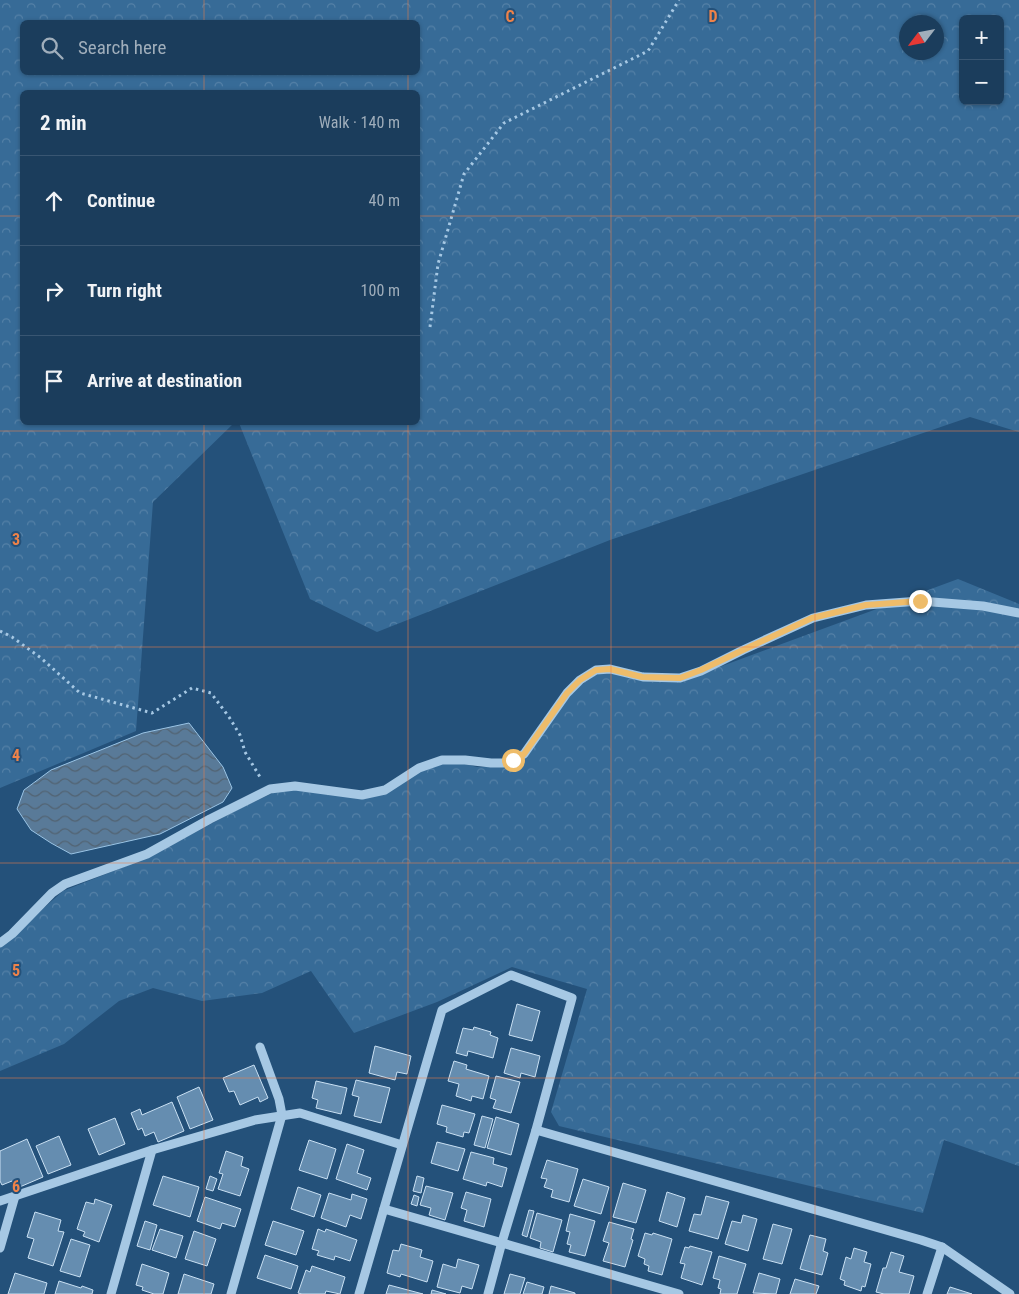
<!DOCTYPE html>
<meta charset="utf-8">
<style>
body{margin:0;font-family:"Roboto Condensed",sans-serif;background:#284865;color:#f1f3f6}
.controls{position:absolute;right:15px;top:15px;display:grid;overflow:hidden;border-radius:8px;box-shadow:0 1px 4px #0004}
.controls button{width:45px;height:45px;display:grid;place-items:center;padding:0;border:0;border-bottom:1px solid #395672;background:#1b3d5c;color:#f1f3f6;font:25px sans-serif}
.compass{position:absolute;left:899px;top:15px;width:45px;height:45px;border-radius:50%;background:#1b3d5c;box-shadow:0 1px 4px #0004;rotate:238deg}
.stop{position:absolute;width:15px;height:15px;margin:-11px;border:4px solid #eebc6a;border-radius:50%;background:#fff}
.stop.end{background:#eebc6a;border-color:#fff;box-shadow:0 1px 5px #0008}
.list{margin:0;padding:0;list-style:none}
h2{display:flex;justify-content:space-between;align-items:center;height:65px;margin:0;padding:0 20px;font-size:21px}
h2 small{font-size:16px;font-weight:400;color:#a0aebb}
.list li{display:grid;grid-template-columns:32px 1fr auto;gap:15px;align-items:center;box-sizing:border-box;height:90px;padding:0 20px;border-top:1px solid #395672}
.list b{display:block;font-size:19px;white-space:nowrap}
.list em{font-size:16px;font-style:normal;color:#a0aebb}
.icon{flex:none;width:28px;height:28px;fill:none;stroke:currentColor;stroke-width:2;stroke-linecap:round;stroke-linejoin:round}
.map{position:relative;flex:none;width:1019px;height:1294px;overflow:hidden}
.search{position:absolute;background:#1b3d5c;box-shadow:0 1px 4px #0004;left:20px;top:20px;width:400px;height:55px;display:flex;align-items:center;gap:12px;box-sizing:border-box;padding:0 18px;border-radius:8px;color:#a0aebb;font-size:19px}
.panel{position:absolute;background:#1b3d5c;box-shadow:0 1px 4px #0004;left:20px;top:90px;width:400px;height:335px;border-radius:8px}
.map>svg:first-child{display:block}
.forest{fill:url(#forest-crowns);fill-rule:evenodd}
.water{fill:url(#water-waves);stroke:#9ac4e5}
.building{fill:#658db0;stroke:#c9e0f3}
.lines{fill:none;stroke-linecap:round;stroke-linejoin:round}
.path{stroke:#a6c8e4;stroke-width:3;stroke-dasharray:2.5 4;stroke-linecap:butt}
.minor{stroke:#a6c8e4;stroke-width:9}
.route{stroke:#eebc6a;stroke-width:6}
.grid{fill:none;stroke:#ee8249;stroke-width:1;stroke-opacity:0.55}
.grid-label{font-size:16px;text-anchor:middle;font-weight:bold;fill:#ee8249;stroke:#24517a;stroke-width:4;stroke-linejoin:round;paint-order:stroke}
</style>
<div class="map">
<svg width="1019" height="1294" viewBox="0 0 1019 1294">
<defs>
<pattern id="forest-crowns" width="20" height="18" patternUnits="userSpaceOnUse" patternTransform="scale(1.25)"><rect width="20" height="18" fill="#376b97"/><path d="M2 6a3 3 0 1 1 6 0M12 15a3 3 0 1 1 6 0" fill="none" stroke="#5581a7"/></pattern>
<pattern id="water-waves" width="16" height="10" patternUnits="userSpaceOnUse" patternTransform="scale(1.25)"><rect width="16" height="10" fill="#597a98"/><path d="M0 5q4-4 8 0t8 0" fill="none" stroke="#526372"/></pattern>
</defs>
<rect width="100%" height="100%" fill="#24517a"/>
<g class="forest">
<path d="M0,0H1019V432L970,417L610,540L377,632L310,599L239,423L418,422V92H22V422L234,423L153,502L136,731L0,788ZM963,19H1000V101H963ZM22,22H418V72H22ZM906,22H936V52H906Z"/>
<path d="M958,579L1019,604V1166L944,1140L923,1213L559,1126L551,1112L587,989L512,967L437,1002L354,1033L311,971L262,993L202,1001L153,988L119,1001L64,1044L0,1071V947L63,891L149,857L239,809L275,792L292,789L364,799L387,792L421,770L441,764H465L477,767H505L515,764L526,758L564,701L578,687L599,673H610L653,682L684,680Z"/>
</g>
<path class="water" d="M189,723L223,767L232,788L223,802L160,834L71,854L51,843L31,830L17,809L24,790L51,770L143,733Z"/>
<g class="building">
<path d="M517,1004L540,1011L532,1041L509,1035Z"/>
<path d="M474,1027L491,1032L490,1035L498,1038L493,1058L468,1051L467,1056L456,1053L463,1028L473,1030Z"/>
<path d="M375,1046L411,1056L407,1074L397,1072L395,1080L369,1073Z"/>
<path d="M511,1048L540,1056L535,1077L521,1073L520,1078L504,1073Z"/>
<path d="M454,1061L467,1065L466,1069L489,1076L483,1099L472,1096L471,1101L456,1096L459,1084L448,1081Z"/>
<path d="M254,1065L268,1098L260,1102L258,1097L240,1105L234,1091L229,1092L223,1078Z"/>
<path d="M496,1076L520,1082L511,1113L493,1108L496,1100L490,1098Z"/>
<path d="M356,1080L390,1088L381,1123L354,1116L359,1097L352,1095Z"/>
<path d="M316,1081L347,1088L341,1114L316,1108L318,1100L312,1098Z"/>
<path d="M199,1087L213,1120L190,1129L177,1097Z"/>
<path d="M172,1102L184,1131L158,1142L154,1132L145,1136L142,1128L138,1130L131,1113L140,1109L142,1115Z"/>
<path d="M442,1105L475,1114L469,1133L464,1132L463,1137L446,1132L447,1127L437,1124Z"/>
<path d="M482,1116L493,1119L485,1148L474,1145Z"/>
<path d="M496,1117L519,1124L511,1155L487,1148Z"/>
<path d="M115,1118L125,1144L99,1155L88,1129Z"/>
<path d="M59,1136L71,1165L48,1174L36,1146Z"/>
<path d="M27,1139L43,1177L15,1189L12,1181L2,1185L0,1181V1151Z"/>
<path d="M309,1140L336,1149L327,1179L299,1170Z"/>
<path d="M437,1142L465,1149L458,1171L431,1163Z"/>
<path d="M347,1144L364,1150L357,1173L371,1178L367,1190L336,1179Z"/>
<path d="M226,1151L243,1157L241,1166L249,1169L240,1196L218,1189L223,1174L219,1173Z"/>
<path d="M471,1152L494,1158L493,1164L507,1168L502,1187L487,1182L486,1186L463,1179Z"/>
<path d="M547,1160L578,1169L569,1202L551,1197L553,1190L544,1187L547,1179L541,1178Z"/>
<path d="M163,1176L199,1187L190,1217L153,1205Z"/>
<path d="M210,1176L217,1179L213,1191L206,1189Z"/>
<path d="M417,1176L424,1178L421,1193L413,1191Z"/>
<path d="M583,1179L609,1187L601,1214L574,1206Z"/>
<path d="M623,1183L646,1190L636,1223L613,1217Z"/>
<path d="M426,1186L453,1193L445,1220L429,1215L431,1208L420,1205Z"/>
<path d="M298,1187L321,1195L314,1217L291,1209Z"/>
<path d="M466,1192L491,1199L484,1227L464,1221L467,1210L461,1208Z"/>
<path d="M667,1192L685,1198L677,1227L659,1221Z"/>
<path d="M329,1193L351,1200L352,1194L367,1199L361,1219L350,1215L346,1227L321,1218Z"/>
<path d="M414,1195L419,1197L417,1206L411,1204Z"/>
<path d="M706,1196L729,1202L718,1239L689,1231L694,1214L701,1215Z"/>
<path d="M205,1197L241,1209L235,1227L222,1223L220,1229L197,1221Z"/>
<path d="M95,1199L112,1205L99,1242L83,1236L85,1232L77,1229L86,1202L94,1204Z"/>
<path d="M529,1210L534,1211L527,1237L522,1235Z"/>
<path d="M35,1212L61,1220L58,1231L64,1232L53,1266L28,1258L34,1239L27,1237Z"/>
<path d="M537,1213L562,1220L553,1252L540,1248L541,1242L530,1238Z"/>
<path d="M570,1214L595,1221L585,1256L569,1252L571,1245L567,1244L570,1232L566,1231Z"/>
<path d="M743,1215L757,1219L748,1251L725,1244L732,1221L741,1223Z"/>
<path d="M145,1221L157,1225L150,1250L137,1246Z"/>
<path d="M273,1221L304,1231L296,1255L265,1245Z"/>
<path d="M609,1222L634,1229L631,1239L633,1240L625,1267L603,1261L609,1243L603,1241Z"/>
<path d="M773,1224L792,1229L782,1264L763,1259Z"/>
<path d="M160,1229L183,1236L176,1258L152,1250Z"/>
<path d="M318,1229L325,1232L326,1229L357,1240L350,1261L335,1256L334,1260L317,1255L319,1251L312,1249Z"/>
<path d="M194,1231L216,1239L207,1266L185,1259Z"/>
<path d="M645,1233L652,1235L653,1233L672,1239L662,1275L648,1271L649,1266L644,1264L645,1259L638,1256Z"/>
<path d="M810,1235L826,1239L823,1251L828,1253L822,1275L800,1269Z"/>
<path d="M71,1239L90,1245L80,1277L60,1271Z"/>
<path d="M401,1244L422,1250L420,1257L433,1261L427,1282L401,1274L400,1277L387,1273L393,1250L399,1251Z"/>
<path d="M690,1246L712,1252L702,1285L681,1278L685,1264L680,1263L685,1247L689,1248Z"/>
<path d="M854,1248L867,1252L864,1262L871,1264L865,1287L862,1286L861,1291L844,1285L845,1281L840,1279L846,1257L851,1259Z"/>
<path d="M891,1252L904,1256L899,1272L914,1276L909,1294H884L876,1292L883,1268H886Z"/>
<path d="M265,1255L298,1266L291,1289L257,1278Z"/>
<path d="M719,1256L746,1264L737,1294H720L721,1289L718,1288L720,1280L713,1278Z"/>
<path d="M458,1259L479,1265L472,1289L462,1286L460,1293L437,1287L443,1264L456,1268Z"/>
<path d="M142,1264L169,1273L163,1294H154L142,1290L143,1287L136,1285Z"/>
<path d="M312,1266L345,1277L340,1294L326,1291L325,1294H302L298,1293L306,1270L310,1272Z"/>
<path d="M15,1273L47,1283L44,1294H8Z"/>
<path d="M759,1273L780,1279L776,1294L753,1293Z"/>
<path d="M184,1274L214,1284L211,1294H178Z"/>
<path d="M510,1274L525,1278L520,1294H504Z"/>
<path d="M795,1279L819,1286L816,1294H790Z"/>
<path d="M59,1281L81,1288L82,1286L93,1290L92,1294H55Z"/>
<path d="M527,1282L544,1287L542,1294H523Z"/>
<path d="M389,1285L423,1294H386Z"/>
<path d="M551,1286L575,1293V1294H549Z"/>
<path d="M950,1287L972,1294H947Z"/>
<path d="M432,1290L446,1294H431Z"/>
</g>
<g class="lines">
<g class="path">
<path d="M430,327L438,264L464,174L504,123L648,51L679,0"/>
<path d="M0,631L12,637L41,658L80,693L152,713L192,688L211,693L229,717L240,735L245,752L260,777"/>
</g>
<g class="minor">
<path d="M0,943L12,934L52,893L65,884L147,854L210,819L270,789L295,786L362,795L385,790L419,768L442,760H465L491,763H503L513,760L524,754L567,693L580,680L596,670L610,669L643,677L680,678L701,671L743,650L813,618L866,605L920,601L983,606L1019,613"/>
<path d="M536,1130L921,1240L942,1247L1010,1294"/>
<path d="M0,1201L152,1150L255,1120L300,1113L402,1145"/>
<path d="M384,1209L679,1294"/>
<path d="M0,1248L15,1196"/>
<path d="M111,1294L152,1150"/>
<path d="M231,1294L282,1115L279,1099L260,1047"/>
<path d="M359,1294L442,1010L511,975L572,998L536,1130L502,1242L488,1294"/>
<path d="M927,1294L942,1247"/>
</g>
</g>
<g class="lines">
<path class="route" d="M513,760L524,754L567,693L580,680L596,670L610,669L642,677L680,678L701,670L743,650L812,618L866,605L920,601"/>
</g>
<path class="grid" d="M204,0V22M408,0V22M611,0V1294M815,0V1294M204,72V92M408,72V92M0,216H22M418,216H1019M204,422V1294M408,422V1294M0,431H1019M0,647H1019M0,863H1019M0,1078H1019"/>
<g class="grid-label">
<text x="510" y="22">C</text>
<text x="713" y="22">D</text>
<text x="16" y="545">3</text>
<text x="16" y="761">4</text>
<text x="16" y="976">5</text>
<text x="16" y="1192">6</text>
</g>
</svg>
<div class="controls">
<button>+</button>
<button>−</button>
</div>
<svg class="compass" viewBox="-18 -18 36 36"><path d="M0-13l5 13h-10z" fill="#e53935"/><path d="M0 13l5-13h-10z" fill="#a0aebb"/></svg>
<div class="stop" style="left:513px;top:760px"></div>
<div class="stop end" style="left:920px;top:601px"></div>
<div class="search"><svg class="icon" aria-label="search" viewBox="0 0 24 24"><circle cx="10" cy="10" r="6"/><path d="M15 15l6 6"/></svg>Search here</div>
<section class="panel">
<h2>2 min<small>Walk · 140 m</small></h2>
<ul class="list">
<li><svg class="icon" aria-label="ahead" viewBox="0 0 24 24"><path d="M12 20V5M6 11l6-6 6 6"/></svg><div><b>Continue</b></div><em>40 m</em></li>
<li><svg class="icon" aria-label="right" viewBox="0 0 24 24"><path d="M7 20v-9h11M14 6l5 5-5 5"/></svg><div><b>Turn right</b></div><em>100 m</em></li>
<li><svg class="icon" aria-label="arrive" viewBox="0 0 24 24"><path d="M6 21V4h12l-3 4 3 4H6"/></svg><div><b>Arrive at destination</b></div></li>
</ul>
</section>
</div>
